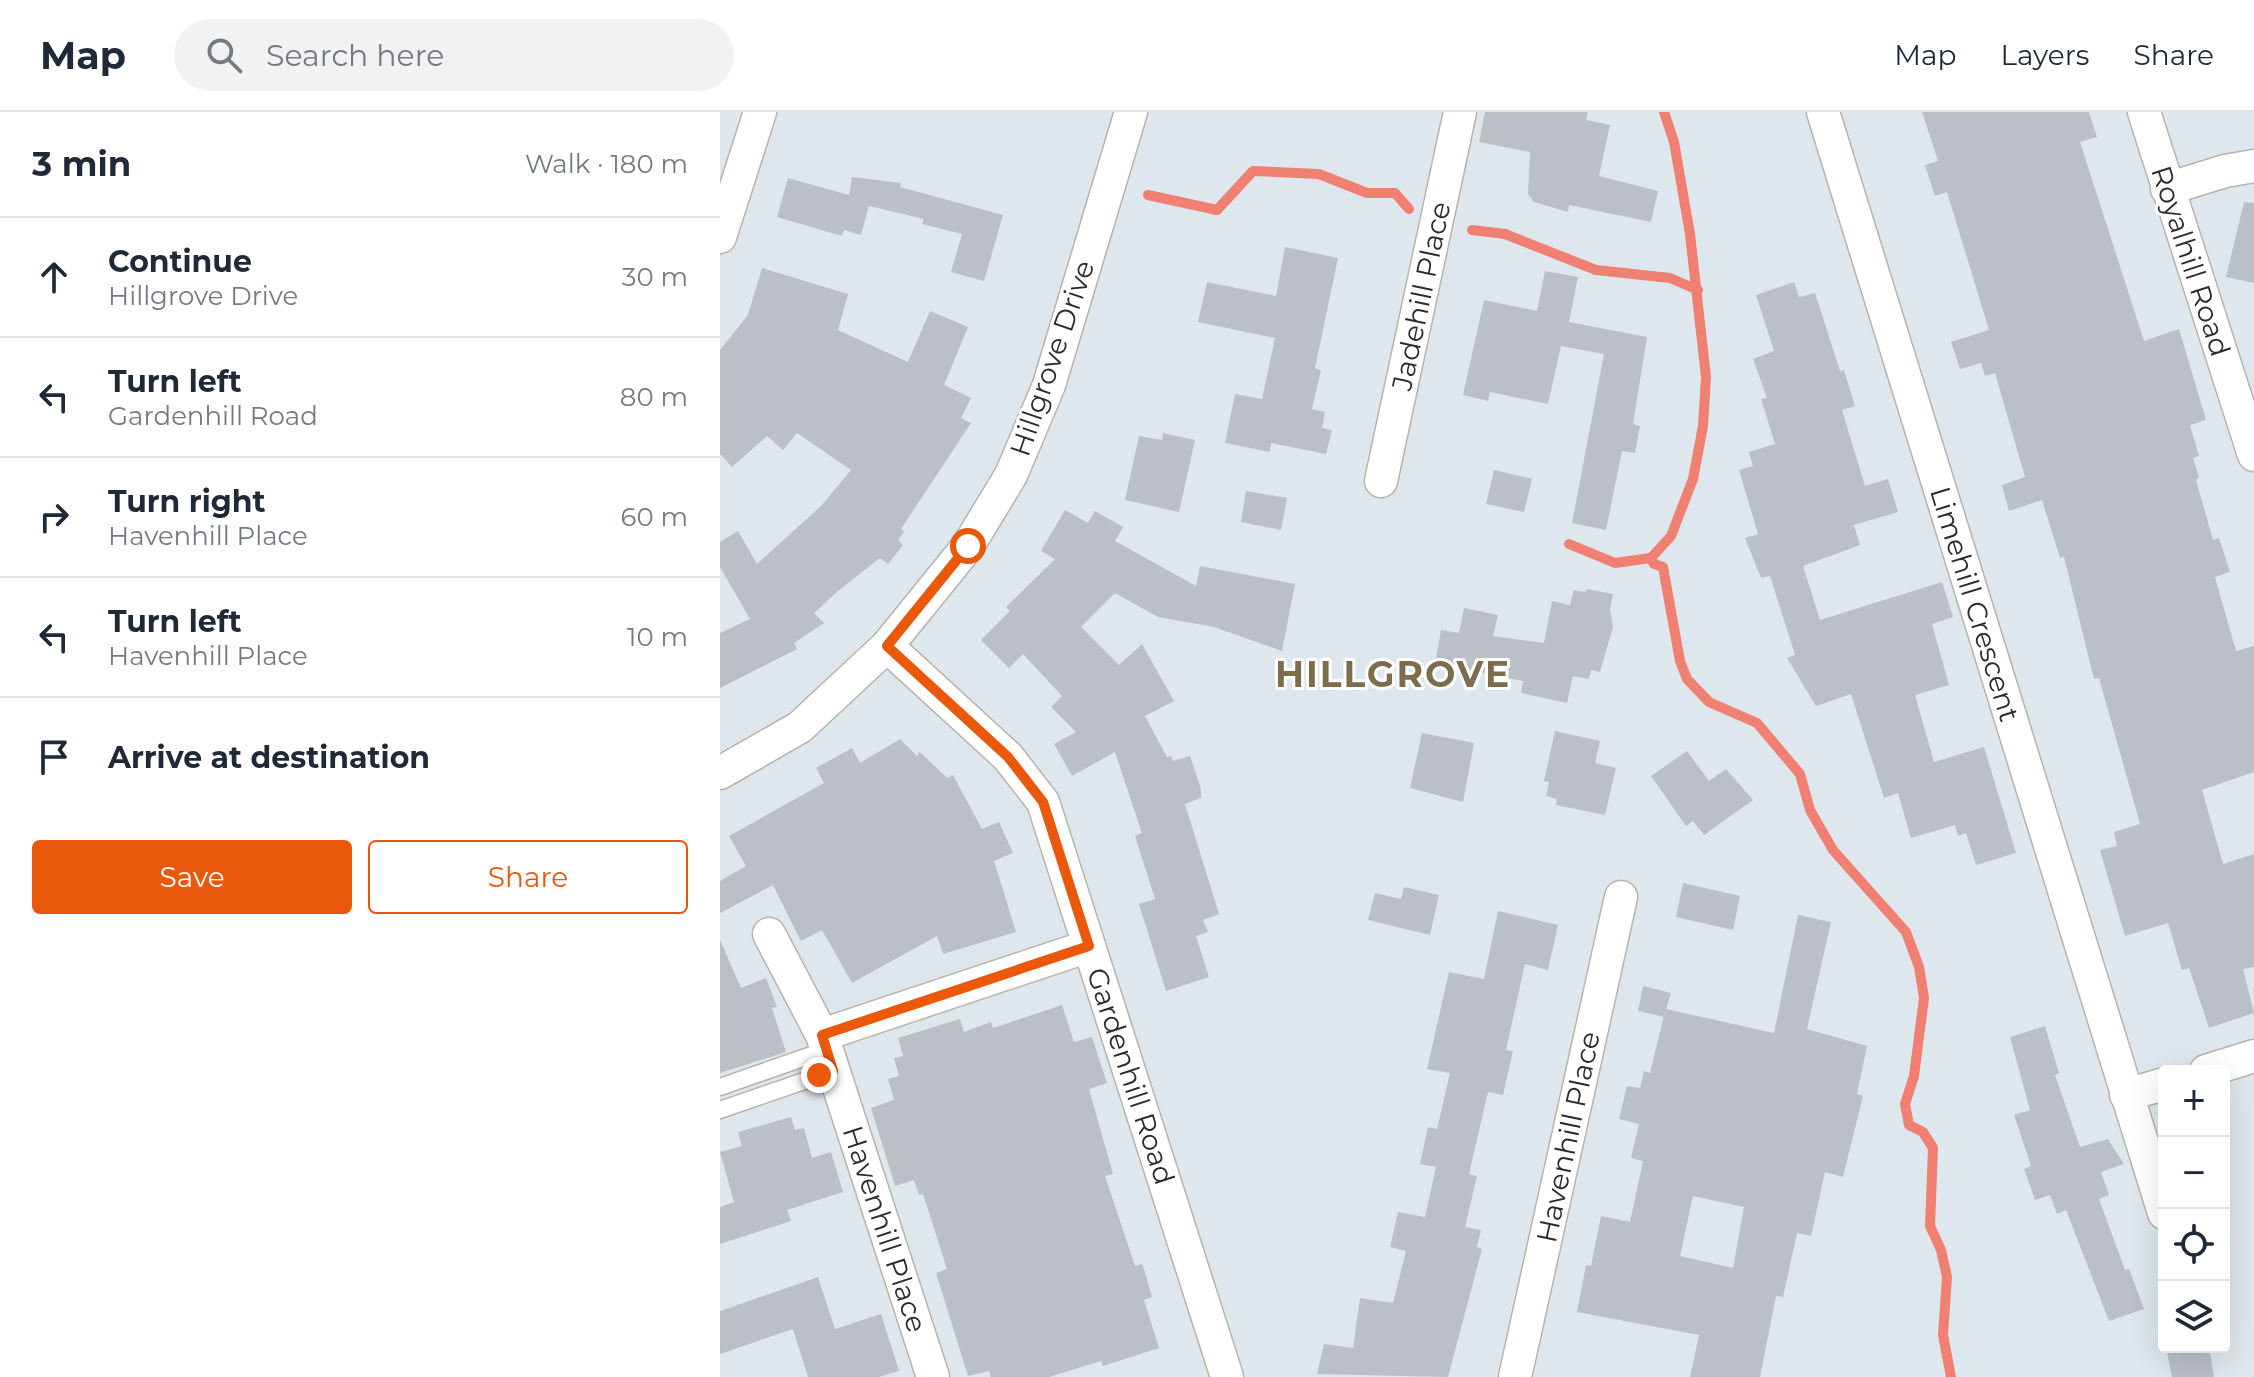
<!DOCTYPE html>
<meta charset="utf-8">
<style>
body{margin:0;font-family:Montserrat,sans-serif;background:#f2f2f3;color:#1f2937}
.controls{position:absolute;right:24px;bottom:24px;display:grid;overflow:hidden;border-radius:8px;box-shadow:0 8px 32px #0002}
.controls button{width:72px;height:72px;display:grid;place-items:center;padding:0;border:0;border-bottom:2px solid #e0e1e3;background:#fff;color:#1f2937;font:40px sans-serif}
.stop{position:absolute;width:24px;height:24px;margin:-18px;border:6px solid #ea580c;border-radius:50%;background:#fff}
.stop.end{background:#ea580c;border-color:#fff;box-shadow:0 2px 8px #0008}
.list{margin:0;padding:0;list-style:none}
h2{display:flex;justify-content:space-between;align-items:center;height:104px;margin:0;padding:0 32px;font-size:34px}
h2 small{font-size:26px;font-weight:400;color:#747a83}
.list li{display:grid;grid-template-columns:52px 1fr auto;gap:24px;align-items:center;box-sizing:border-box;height:120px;padding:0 32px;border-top:2px solid #e0e1e3}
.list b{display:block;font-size:30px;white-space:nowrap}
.list p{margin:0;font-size:26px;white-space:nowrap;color:#747a83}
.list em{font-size:26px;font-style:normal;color:#747a83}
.actions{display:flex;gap:16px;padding:24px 32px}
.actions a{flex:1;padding:18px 0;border:2px solid #ea580c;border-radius:8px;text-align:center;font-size:28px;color:#ea580c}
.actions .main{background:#ea580c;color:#fff}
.icon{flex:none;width:44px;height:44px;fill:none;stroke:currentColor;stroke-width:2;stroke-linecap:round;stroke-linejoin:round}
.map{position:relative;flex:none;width:1534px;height:1265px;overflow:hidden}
header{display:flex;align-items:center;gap:48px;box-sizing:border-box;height:112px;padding:0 40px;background:#fff;border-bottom:2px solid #e0e1e3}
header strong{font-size:38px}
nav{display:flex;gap:44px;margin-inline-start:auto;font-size:28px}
.search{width:560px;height:72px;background:#f2f2f3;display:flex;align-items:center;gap:20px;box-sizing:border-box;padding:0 28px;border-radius:44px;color:#747a83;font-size:30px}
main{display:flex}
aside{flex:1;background:#fff}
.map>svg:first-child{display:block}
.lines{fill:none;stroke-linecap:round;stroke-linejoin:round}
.stream{stroke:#ef8072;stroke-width:10}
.building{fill:#bbc0c6;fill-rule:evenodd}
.lane-casing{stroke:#b8b4ab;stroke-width:19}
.street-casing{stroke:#b8b4ab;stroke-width:35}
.lane{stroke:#fff;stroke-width:16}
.street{stroke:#fff;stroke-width:32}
.route{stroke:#ea580c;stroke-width:10}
.labels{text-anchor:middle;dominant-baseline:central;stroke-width:6;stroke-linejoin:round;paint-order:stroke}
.street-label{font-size:28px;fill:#2c2c2c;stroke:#fff}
.district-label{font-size:36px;font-weight:bold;letter-spacing:2px;fill:#7d6d4c;stroke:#fff}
</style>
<header>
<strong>Map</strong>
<div class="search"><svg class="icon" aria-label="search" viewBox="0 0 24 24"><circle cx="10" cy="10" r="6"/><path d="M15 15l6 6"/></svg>Search here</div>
<nav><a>Map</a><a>Layers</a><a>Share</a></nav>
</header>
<main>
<aside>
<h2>3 min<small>Walk · 180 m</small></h2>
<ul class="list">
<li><svg class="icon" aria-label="ahead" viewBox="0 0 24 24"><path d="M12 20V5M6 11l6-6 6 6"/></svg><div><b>Continue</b><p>Hillgrove Drive</p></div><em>30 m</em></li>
<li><svg class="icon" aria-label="left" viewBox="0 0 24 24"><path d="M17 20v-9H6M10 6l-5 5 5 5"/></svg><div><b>Turn left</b><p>Gardenhill Road</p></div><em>80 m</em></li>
<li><svg class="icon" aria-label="right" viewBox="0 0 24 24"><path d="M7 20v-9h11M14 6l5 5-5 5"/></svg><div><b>Turn right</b><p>Havenhill Place</p></div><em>60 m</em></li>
<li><svg class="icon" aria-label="left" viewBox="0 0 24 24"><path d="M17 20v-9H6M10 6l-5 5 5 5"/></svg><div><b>Turn left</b><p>Havenhill Place</p></div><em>10 m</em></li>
<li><svg class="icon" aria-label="arrive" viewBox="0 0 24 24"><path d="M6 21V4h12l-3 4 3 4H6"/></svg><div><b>Arrive at destination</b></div></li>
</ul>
<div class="actions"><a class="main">Save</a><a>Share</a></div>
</aside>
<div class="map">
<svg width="1534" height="1265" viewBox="0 0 1534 1265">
<rect width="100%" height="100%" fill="#dee7ed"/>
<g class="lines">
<g class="stream">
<path d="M944,0L954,30L970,122L986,265L983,314L973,367L951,424L931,446L934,452L943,455L960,549L967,567L989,590L1037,611L1080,662L1090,698L1113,738L1186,820L1199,855L1204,886L1194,964L1185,992L1189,1013L1203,1020L1213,1036L1210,1114L1221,1138L1227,1165L1223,1223L1231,1265"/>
<path d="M428,83L497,98L533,59L599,62L647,81H675L689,97"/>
<path d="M752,118L785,122L876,158L950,166L978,178"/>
<path d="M849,432L895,451L931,446"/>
</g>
</g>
<g class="building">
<path d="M765,0H868L866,8L890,13L879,64L938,79L931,110L849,93L848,100L814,90L808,82L810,40L759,30Z"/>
<path d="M1202,0H1369L1377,25L1360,30L1424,229L1459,217L1486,308L1470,313L1479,344L1473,346L1479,365L1476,368L1493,428L1499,426L1510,460L1495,465L1516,539L1534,534V660L1482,678L1503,752L1534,742V855L1523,857L1534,901L1489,916L1469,856L1462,858L1448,811L1405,824L1380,738L1397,734L1394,720L1420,712L1379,566L1374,567L1344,445L1340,446L1322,388L1289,399L1282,373L1305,365L1275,261L1265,264L1261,251L1240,257L1231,230L1269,218L1227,80L1215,84L1205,53L1218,49Z"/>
<path d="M132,65L181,71L180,75L283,103L264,169L231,160L242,122L202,112L204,107L149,94L141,123L124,118L122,124L57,105L68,66L129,83Z"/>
<path d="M1524,90L1534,91V171L1506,165Z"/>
<path d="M565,135L618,146L595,256L601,258L592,297L605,300L602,316L612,318L606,342L551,331L550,340L505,331L515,282L542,287L555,226L478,210L487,170L556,184Z"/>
<path d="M42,156L128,182L118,218L188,250L210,199L248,215L224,273L251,286L241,306L251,311L181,417L184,420L178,428L183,433L168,452L160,446L118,479L94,501L104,511L74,531L77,537L0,576V521L30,507L0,455V430L18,419L37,452L101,394L131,358L77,321L63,338L47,324L12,355L0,342V238L28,203Z"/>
<path d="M825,159L858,165L849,210L927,225L913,312L920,314L915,341L902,339L886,418L852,411L884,242L841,234L828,292L770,280L768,289L743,283L764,188L817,199Z"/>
<path d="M1074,170L1079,185L1095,181L1120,259L1124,258L1135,294L1122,298L1145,374L1168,367L1178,400L1134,413L1140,433L1083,454L1100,508L1222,470L1233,505L1212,512L1229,573L1195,583L1214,650L1264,635L1296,741L1256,753L1246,721L1238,724L1235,713L1191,726L1178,681L1164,686L1131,582L1096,594L1067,546L1075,543L1050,464L1041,466L1025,426L1038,422L1019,358L1033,354L1029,340L1055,332L1041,287L1047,286L1033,247L1054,239L1036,183Z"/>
<path d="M443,321L475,328L459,400L405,388L419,324L442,328Z"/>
<path d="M774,358L812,367L804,400L766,392Z"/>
<path d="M526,379L567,386L561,418L521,410Z"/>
<path d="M345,398L368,411L375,399L403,415L395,429L476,474L480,454L575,472L562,539L494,515L438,505L395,481L361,515L399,553L422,532L454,589L425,604L447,645L451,644L453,649L470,644L481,677V686L465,692L499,802L483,808L488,820L476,824L489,865L446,879L419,792L435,787L415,724L422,721L395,640L352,664L334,632L356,620L331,595L342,584L303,542L289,556L261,528L290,499L286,495L335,447L321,439Z"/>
<path d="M867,477L893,482L890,498L893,515L880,560L871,558L869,567L853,564L847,591L801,581L803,569L715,551L721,518L739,521L744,496L778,503L773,524L824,531L832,489L850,493L854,478L865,480Z"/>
<path d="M835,619L880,629L875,651L896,656L885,703L836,693L837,687L826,684L829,670L824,669Z"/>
<path d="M702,621L754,631L743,690L690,676Z"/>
<path d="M180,627L197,644L200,640L227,666L233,663L262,717L279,710L293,741L274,749L296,820L223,842L217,824L132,871L102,818L81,829L53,773L0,801V769L26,754L9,724L104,671L96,656L132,636L140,651Z"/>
<path d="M967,639L989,669L1006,657L1033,688L984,723L973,709L966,714L931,664Z"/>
<path d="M963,771L1020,784L1013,818L956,805Z"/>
<path d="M684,775L719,783L710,823L648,808L655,781L681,787Z"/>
<path d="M778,799L838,813L828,858L805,852L786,938L793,939L783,983L768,980L749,1062L757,1064L745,1115L761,1118L757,1135L762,1137L728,1265L597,1262L604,1232L633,1236L640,1186L673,1191L686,1139L670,1135L678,1100L705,1105L716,1055L700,1052L708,1015L717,1017L730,961L707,957L729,860L764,867Z"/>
<path d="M1078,803L1111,810L1087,917L1147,934L1137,982L1143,984L1123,1065L1105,1060L1091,1124L1077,1121L1063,1185L1056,1184L1040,1265H970L979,1223L857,1200L866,1153L871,1154L881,1104L910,1110L923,1049L911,1046L919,1012L899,1007L907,974L920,976L924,959L930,961L945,899L944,905L918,899L923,874L951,881L946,897L1054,921ZM973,1084L1024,1095L1013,1156L960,1144Z"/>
<path d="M0,828L21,876L46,866L57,895L52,896L66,940L0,961Z"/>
<path d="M342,893L354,930L372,925L387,971L369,977L393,1062L385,1064L415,1154L422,1152L425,1160L432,1185L424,1188L439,1236L383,1254L381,1249L329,1265H271L269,1259L248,1264L216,1161L227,1157L203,1082L199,1083L194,1068L175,1074L151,996L174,988L168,967L179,964L174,946L183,944L178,926L240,907L244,920L271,910L273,916Z"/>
<path d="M1325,914L1339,961L1335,963L1360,1035L1388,1027L1404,1052L1381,1060L1389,1083L1379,1087L1405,1158L1409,1157L1424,1197L1389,1209L1346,1098L1337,1102L1330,1083L1315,1088L1304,1057L1311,1054L1294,1003L1310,998L1290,925Z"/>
<path d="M71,1005L75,1018L84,1016L92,1046L111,1040L123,1080L67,1098L71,1109L0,1132V1095L14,1090L0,1040L22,1034L18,1020Z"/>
<path d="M98,1165L115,1217L161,1202L179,1259L159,1265H88L73,1217L0,1242V1199Z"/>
<path d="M1446,1235H1489L1494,1265H1452Z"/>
</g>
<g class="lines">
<g class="lane-casing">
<g id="lane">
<path d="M0,975L106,938"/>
<path d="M0,998L113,959"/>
</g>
</g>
<g class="street-casing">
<g id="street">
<path d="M1103,0L1444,1101"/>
<path d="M1424,0L1534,343"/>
<path d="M1447,77L1505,59L1534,54"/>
<path d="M0,125L40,0"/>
<path d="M661,369L740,0"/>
<path d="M167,534L288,645L323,690L507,1265"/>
<path d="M0,661L80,615L167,534L248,434L291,363L329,273L411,0"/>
<path d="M49,822L102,923L213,1265"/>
<path d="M102,923L369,834"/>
<path d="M1486,959L1534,944"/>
<path d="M1406,983L1444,972"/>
<path d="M795,1265L901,785"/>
</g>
</g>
<use href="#lane" class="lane"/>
<use href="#street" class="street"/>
</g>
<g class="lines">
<path class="route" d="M99,963L113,959L102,923L369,834L323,690L288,645L167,534L248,434"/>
</g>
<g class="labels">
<g class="street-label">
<text transform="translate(1471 149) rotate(72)">Royalhill Road</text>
<text transform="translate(701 184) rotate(-78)">Jadehill Place</text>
<text transform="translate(332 246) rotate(-71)">Hillgrove Drive</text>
<text transform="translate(1255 492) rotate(73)">Limehill Crescent</text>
<text transform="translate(411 964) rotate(72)">Gardenhill Road</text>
<text transform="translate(848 1025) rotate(-78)">Havenhill Place</text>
<text transform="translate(165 1117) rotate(72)">Havenhill Place</text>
</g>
<g class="district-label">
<text x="673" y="562">HILLGROVE</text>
</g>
</g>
</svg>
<div class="controls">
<button>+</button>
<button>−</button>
<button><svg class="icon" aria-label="locate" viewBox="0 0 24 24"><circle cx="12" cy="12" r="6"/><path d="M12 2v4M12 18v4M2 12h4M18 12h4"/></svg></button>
<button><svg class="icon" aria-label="layers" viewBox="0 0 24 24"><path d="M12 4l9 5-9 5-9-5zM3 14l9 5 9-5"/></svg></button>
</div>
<div class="stop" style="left:248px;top:434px"></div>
<div class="stop end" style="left:99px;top:963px"></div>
</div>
</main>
